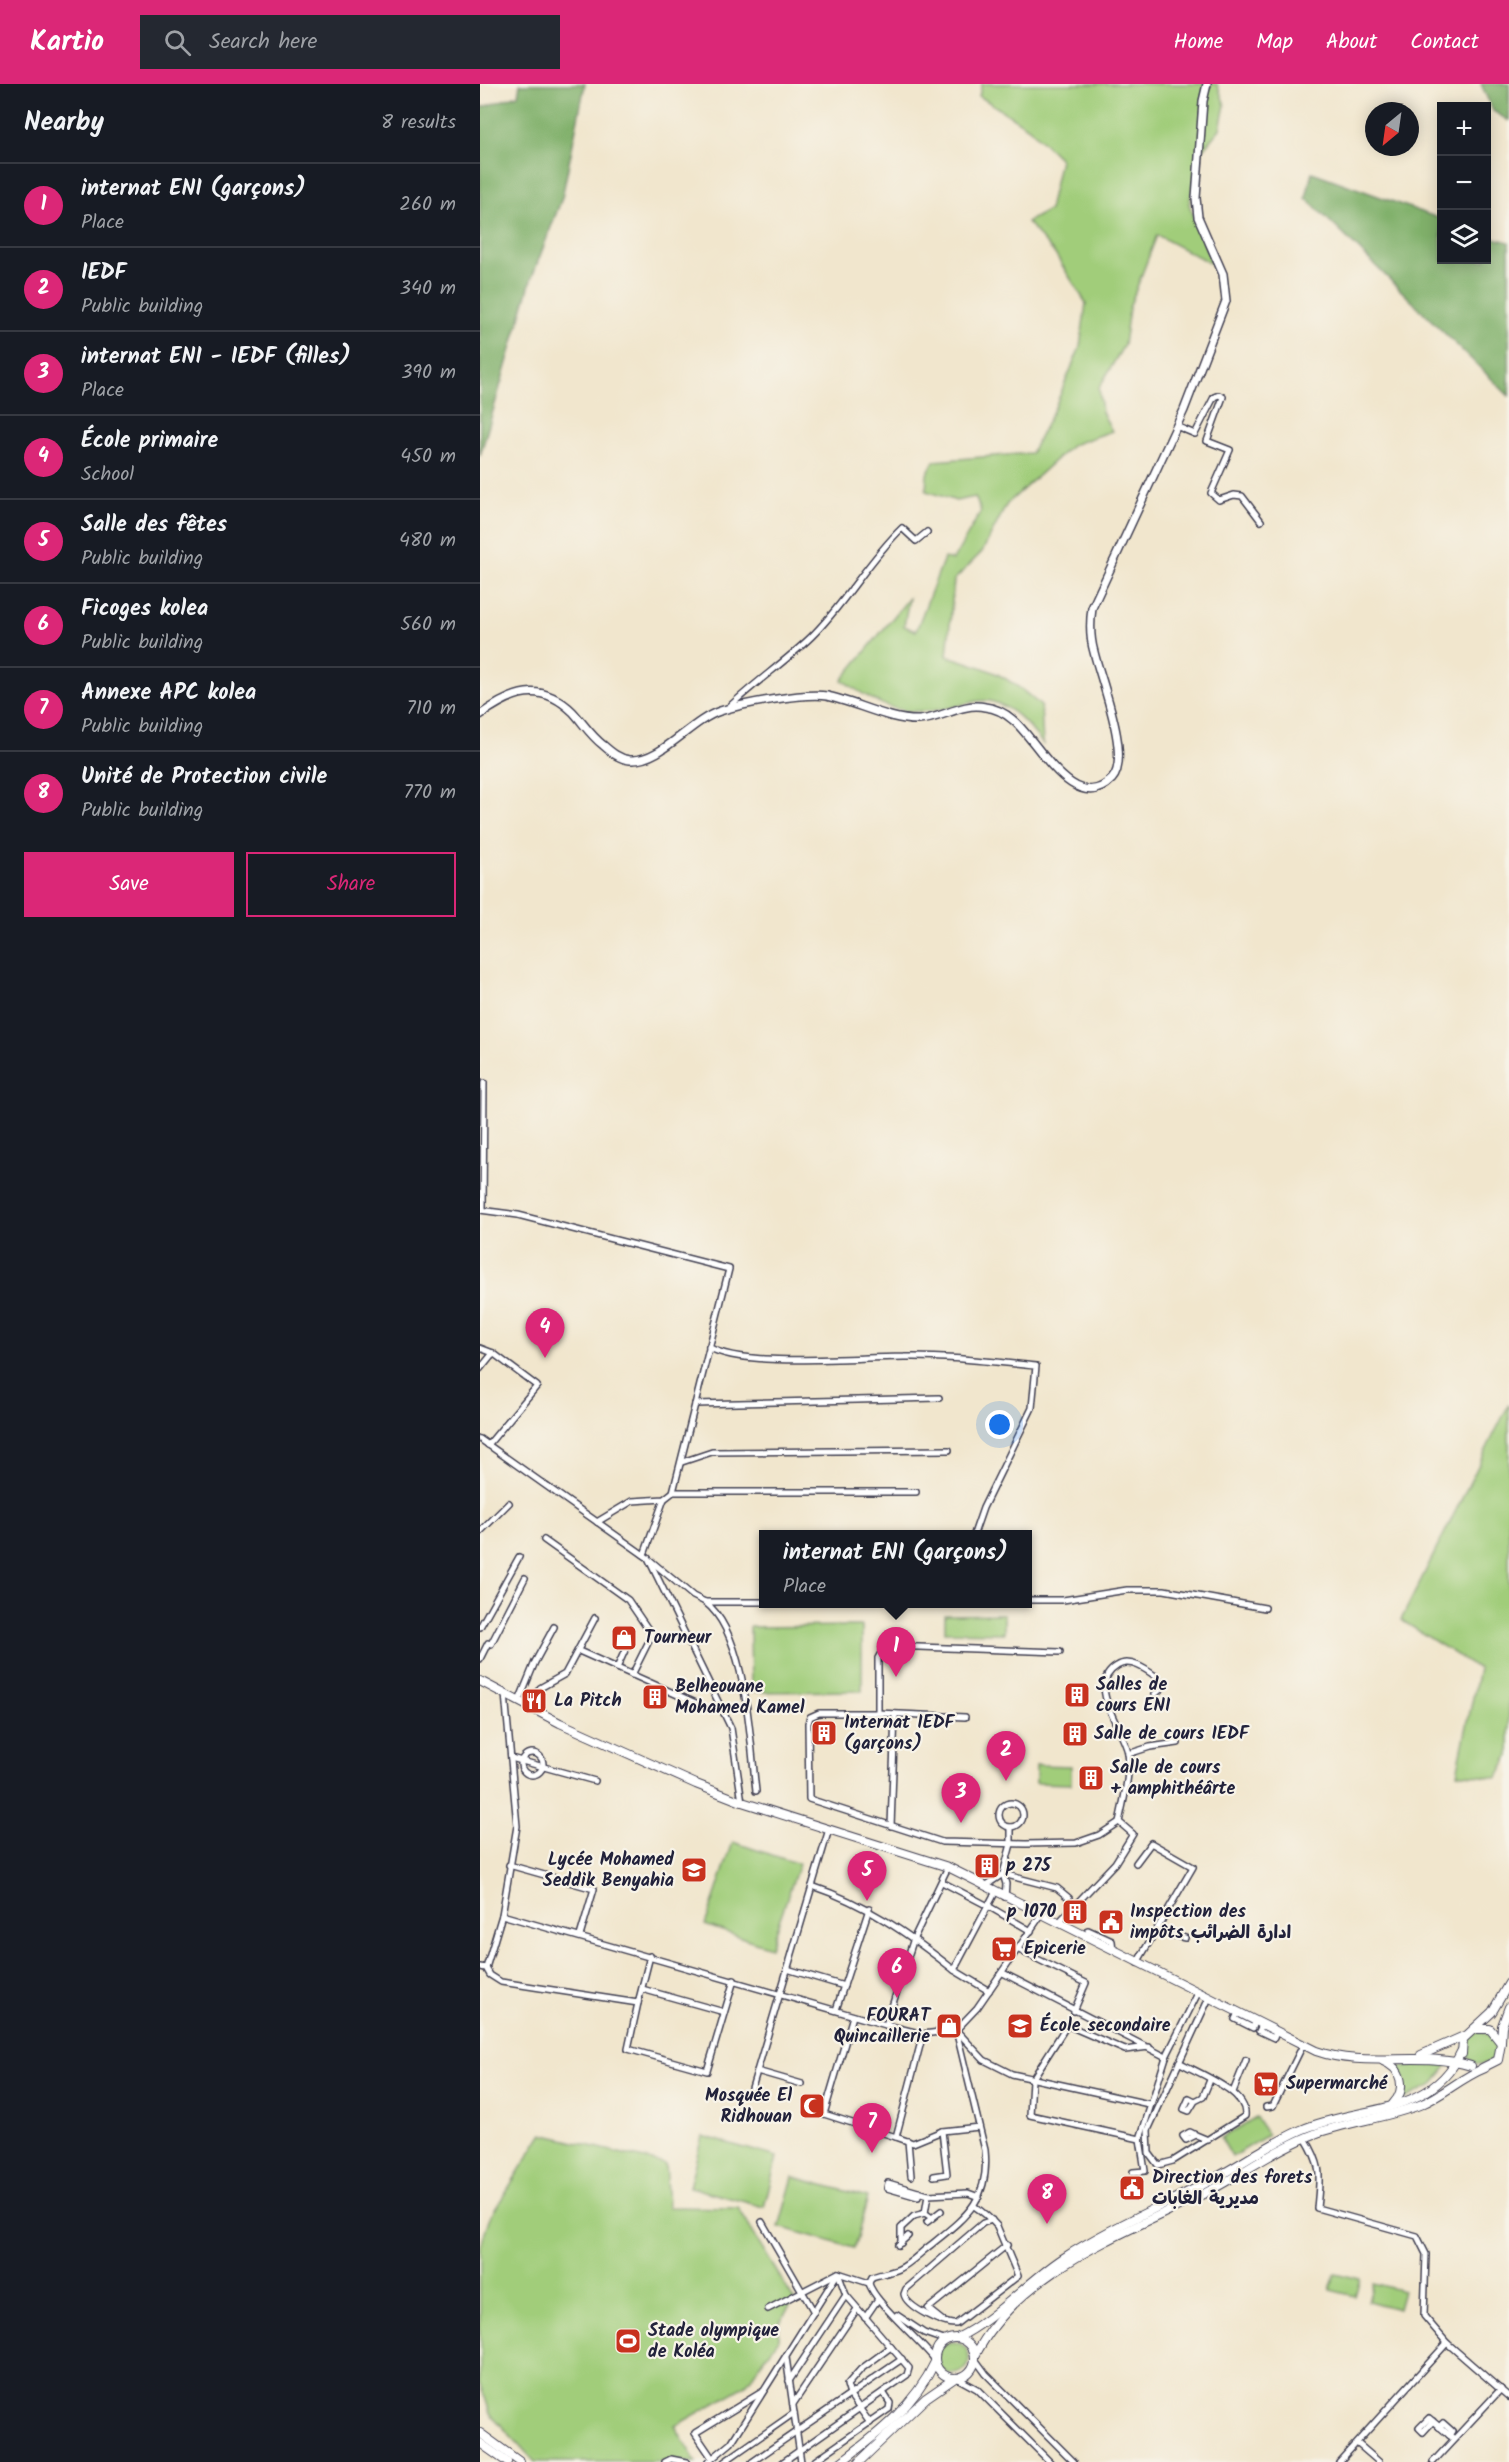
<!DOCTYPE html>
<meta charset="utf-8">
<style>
body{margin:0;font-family:Kalam,"Playpen Sans Arabic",sans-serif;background:#242831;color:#f1f3f6}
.controls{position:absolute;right:18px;top:18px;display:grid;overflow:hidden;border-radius:0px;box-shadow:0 3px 15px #0003}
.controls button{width:54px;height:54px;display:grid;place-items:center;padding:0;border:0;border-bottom:2px solid #363941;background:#171b24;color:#f1f3f6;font:30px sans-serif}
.compass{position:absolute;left:885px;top:18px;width:54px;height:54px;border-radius:50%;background:#171b24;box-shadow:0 3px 15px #0003;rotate:209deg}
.you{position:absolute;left:520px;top:1341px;width:21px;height:21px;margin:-15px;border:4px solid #fff;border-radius:50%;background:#1a73e8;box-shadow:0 0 0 9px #1a73e833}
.badge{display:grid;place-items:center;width:39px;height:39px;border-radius:50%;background:#db2777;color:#fff;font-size:20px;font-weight:700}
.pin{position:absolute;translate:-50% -50px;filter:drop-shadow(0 2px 3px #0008)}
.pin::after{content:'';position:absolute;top:32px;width:21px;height:18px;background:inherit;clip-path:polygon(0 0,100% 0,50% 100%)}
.popup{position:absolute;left:279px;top:1446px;width:273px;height:78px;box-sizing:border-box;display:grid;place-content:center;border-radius:0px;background:#171b24;filter:drop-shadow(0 2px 4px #0005);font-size:20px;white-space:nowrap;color:#9ea1a6}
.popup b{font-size:22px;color:#f1f3f6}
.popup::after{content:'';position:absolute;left:50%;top:100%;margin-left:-12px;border:12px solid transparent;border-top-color:#171b24}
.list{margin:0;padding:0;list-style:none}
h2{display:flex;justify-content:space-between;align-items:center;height:78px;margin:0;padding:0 24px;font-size:26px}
h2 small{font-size:20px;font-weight:400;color:#9ea1a6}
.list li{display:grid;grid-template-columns:39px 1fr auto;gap:18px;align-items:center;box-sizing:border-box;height:84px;padding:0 24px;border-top:2px solid #363941}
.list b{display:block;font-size:22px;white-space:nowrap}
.list p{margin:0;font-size:20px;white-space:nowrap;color:#9ea1a6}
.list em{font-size:20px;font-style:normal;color:#9ea1a6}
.actions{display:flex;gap:12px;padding:18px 24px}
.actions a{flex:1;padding:14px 0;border:2px solid #db2777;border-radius:0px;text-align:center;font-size:21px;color:#db2777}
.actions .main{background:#db2777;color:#fff}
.icon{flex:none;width:33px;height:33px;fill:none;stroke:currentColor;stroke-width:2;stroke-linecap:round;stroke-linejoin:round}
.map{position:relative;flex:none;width:1029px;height:2378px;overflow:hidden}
header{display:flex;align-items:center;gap:36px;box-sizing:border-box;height:84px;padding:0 30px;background:#db2777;color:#fff}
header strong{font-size:28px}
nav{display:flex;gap:33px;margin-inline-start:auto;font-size:21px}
.search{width:420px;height:54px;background:#242831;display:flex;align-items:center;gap:15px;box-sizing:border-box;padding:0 21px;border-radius:0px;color:#9ea1a6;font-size:22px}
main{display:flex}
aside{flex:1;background:#171b24}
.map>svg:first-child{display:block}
.green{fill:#a1cd7a;stroke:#62785a;stroke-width:1.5}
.forest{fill:#80b06a;stroke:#516952;stroke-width:1.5}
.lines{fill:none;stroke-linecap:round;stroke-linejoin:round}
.minor-casing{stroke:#413f51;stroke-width:8}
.tertiary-casing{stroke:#413f51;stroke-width:10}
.secondary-casing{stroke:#413f51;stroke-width:10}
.minor{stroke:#fff;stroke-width:5}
.tertiary{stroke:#fff;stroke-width:7}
.secondary{stroke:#fff;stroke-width:8}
.labels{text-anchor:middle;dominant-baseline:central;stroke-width:4.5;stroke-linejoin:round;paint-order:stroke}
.poi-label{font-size:18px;font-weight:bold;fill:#22223b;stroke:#f7f3e8;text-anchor:start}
</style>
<header>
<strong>Kartio</strong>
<div class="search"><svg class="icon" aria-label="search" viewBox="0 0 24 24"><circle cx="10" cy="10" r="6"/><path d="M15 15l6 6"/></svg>Search here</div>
<nav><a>Home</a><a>Map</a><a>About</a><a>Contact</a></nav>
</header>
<main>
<aside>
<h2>Nearby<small>8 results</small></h2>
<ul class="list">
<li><span class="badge">1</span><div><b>internat ENI (garçons)</b><p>Place</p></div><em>260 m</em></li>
<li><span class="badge">2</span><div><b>IEDF</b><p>Public building</p></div><em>340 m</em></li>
<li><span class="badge">3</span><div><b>internat ENI - IEDF (filles)</b><p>Place</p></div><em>390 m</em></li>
<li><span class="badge">4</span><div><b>École primaire</b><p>School</p></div><em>450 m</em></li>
<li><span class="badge">5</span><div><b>Salle des fêtes</b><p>Public building</p></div><em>480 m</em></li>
<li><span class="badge">6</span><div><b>Ficoges kolea</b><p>Public building</p></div><em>560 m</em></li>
<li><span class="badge">7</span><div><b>Annexe APC kolea</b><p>Public building</p></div><em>710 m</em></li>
<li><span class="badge">8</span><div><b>Unité de Protection civile</b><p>Public building</p></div><em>770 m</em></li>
</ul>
<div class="actions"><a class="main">Save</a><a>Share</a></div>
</aside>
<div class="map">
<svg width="1029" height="2378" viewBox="0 0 1029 2378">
<rect width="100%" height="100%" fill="#f7f3e8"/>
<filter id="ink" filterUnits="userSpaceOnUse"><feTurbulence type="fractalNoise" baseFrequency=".0167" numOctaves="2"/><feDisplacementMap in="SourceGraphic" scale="12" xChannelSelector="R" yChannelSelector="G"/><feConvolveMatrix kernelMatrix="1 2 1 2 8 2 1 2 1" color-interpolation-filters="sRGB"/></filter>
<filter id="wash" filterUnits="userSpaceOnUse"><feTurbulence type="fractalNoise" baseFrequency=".008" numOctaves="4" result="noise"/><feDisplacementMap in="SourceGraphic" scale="24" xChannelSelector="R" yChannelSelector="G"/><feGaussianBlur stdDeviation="1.35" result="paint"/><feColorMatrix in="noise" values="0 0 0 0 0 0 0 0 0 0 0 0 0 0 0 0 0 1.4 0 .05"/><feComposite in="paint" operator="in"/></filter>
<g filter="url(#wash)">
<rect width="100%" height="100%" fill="#f1e6cd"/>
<g class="green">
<path d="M502,0H737L745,21L740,45L723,65L709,120L732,180L677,151L649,224L644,261L619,304L622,328L632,347L592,361L527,420L502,468L474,496L467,572C511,585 527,591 561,622L563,660C548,641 534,623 510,617C500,614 483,621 473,623C424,634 401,624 362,596L429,514L424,542L436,547L464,474L473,476L501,427L495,413L476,417L446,407L447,390L454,377L551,369L575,323L600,263L606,219L575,170L547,138L569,126L580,75L549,44L499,12Z"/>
<path d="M1029,1320V1672L1017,1694L977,1689L999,1585L921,1536Z"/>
<path d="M524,1530V1549L465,1548V1531Z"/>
<path d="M382,1542V1607L271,1608L270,1543Z"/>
<path d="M556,1681L591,1682V1700L556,1699Z"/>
<path d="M253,1758L319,1780L290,1863L225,1841Z"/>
<circle cx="1001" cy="1964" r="16"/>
<path d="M949,1979L969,1980L952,2001L920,2017L925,2000L918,1983Z"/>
<path d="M776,2033L788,2051L752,2073L741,2054Z"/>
<path d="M62,2050L185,2080L188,2123L258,2124L314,2216L299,2239V2255L265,2302L195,2342L216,2378H55L10,2329L0,2298V2165L9,2135Z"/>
<path d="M222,2052L297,2073L284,2123L209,2103Z"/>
<path d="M313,2093L388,2113L374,2164L299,2143Z"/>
<path d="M855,2189L880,2195L875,2212L850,2206Z"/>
<path d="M893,2199L923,2207L918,2225L888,2217Z"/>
<circle cx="473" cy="2274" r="16"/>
</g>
<g class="forest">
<path d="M40,0H105L82,114L51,196L0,372V24L38,11Z"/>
<path d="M1001,0H1029V37L1013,27Z"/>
<path d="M832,88L961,135L962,176H1006L1007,152L1029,158V312L826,114Z"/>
</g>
</g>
<g filter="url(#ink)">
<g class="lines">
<g class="minor-casing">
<g id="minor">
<path d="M696,342L715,350L734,313L739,311L743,313L727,357L750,366L731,409L739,416L754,411L762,412L781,437"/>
<path d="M248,624C274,599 305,578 331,553C365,520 387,478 422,444L436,457L447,448"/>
<path d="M0,1126L38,1131L249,1185L193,1408L184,1415L152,1417L117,1438"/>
<path d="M3,1126L4,999"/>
<path d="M229,1263C260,1284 382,1273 424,1273C468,1272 512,1278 556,1282L552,1324L503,1424L494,1450"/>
<path d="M0,1264L13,1269L57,1302L8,1361"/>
<path d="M0,1285L13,1269"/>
<path d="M215,1320L459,1314"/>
<path d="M0,1355L168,1474L251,1644L262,1718"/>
<path d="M202,1378L232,1368L469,1366"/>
<path d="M193,1408H436"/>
<path d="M0,1448L29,1419"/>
<path d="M64,1456L148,1516L172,1551L152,1591"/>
<path d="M164,1471L184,1415"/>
<path d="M171,1477L213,1512L225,1518H284"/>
<path d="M548,1516H583L647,1506H684L785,1524"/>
<path d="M225,1518C267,1550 270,1657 276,1707"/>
<path d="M470,1520H471"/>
<path d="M0,1543L39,1473"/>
<path d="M99,1567L218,1620"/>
<path d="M580,1568L410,1562L404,1564L398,1574V1629H339L330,1633L328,1639L329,1715L462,1758L546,1760L596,1759L619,1751L639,1738"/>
<path d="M0,1575L8,1559L11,1560L45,1494"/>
<path d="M137,1584L151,1553"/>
<path d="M39,1617L55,1578L74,1543"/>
<path d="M49,1623L60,1604L85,1590L115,1534"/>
<path d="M398,1629L485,1633"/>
<circle cx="52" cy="1680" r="11"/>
<path d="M648,1670L670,1663L698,1659"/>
<path d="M31,1674L115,1697"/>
<circle cx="531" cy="1731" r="12"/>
<path d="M411,1742L415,1630"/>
<path d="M656,1779L671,1759L713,1783L657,1879"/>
<path d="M29,1781L114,1805L100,1852"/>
<path d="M523,1790L577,1804L589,1814"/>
<path d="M523,1790L526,1800L525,1813"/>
<path d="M462,1798L508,1822L516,1807"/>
<path d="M332,1802C386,1820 429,1850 474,1886"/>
<path d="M505,1802L523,1790L531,1760V1743"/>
<path d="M22,1831L406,1941L443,1950L476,1946L505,2066C510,2115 487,2132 452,2160C441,2168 430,2180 419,2185C410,2189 401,2190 392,2193L389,2199C393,2217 441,2257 455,2276"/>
<path d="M561,1831L497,1924L476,1946L504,1976L532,1990L669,2020"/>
<path d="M578,1839L635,1779L653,1750L639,1738C643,1720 651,1687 648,1669C643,1644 605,1601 637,1582C650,1573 667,1586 678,1594L682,1604L675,1610"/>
<path d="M676,1847L705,1854"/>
<path d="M609,1854L608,1846L632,1857L633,1866"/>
<path d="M539,1866L606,1899L594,1927"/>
<path d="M0,1883L6,1884L10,1891L21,1898L158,1919L170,1872"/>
<path d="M6,1884L22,1831L37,1742L25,1610"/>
<path d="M307,1885L364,1902"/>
<path d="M523,1889L686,1973"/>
<path d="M162,1905L244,1928"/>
<path d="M509,1907L474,1886L508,1822L551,1847"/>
<path d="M158,1919L148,1965L227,1987L254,1896"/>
<path d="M356,1926L389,1825"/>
<path d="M758,1929L755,1935L773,1944L775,1938"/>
<path d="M373,1932L344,2030L416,2053L443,1950"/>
<path d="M406,1941L434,1854L468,1783"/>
<path d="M782,1941L779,1947L794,1954L796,1948"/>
<path d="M669,1963L645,1966L587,1941L552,1996L550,2031L660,2055L686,1973L718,1909"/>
<path d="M699,1978C717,1989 768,2007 765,2032L693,2077L678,2081L669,2069L668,2046L729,1914"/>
<path d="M277,1987L322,2000"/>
<path d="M272,2004L349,1745"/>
<path d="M753,2008L766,1976"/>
<path d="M715,2017L709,2014L704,2025L709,2027L715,2017L723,2013L730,1996"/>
<path d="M786,2023L793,2022L823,1961"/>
<path d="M716,2051L710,2048L703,2052L706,2056L716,2051L728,2056"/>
<path d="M416,2053L433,2059L462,2047L499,2043"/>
<path d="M825,2054C843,2083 840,2092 837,2124L937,2152L946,2170L944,2232L967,2259L1029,2313"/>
<path d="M428,2057L431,2092"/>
<path d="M653,2088L665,2087L660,2055"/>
<path d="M454,2092L467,2090L462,2047"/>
<path d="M439,2108L438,2113L407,2104L408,2099L448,2111"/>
<path d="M494,2122C503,2128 510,2134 517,2142L538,2192L476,2240C464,2241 426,2223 424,2210L426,2205L503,2139L512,2136"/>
<path d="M445,2129L448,2111L488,2109L499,2113"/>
<path d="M282,2138L334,2228"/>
<path d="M447,2138L461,2127"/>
<path d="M421,2159V2144L434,2132L445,2129L452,2134"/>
<path d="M418,2161L428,2152"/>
<path d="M449,2224L527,2161"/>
<path d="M288,2225L358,2189L366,2211L429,2284L427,2291L303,2378"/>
<path d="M448,2225L463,2237"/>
<path d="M417,2231L444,2249L464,2256"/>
<path d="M385,2234L398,2215"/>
<path d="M306,2273L321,2378"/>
<path d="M495,2275L506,2290L594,2378"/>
<path d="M477,2294L497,2305L570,2378"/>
<path d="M309,2297L366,2211"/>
<path d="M313,2320L377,2225"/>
<path d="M953,2337L943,2348L939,2344L949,2334L974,2355"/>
<path d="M390,2339L370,2311L367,2301L381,2285L411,2263"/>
<path d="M959,2343L963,2339L972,2347L969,2351"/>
<path d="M877,2359L899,2378"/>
<path d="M232,2374L215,2349L282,2308"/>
<path d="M185,2378L191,2375L206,2378"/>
<path d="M228,2378L251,2359L358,2189L389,2199"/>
<path d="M244,2378L314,2329"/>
<path d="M272,2378L422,2275"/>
<path d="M333,2378L409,2325L410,2319L403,2308"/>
<path d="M859,2378L967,2259"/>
<path d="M953,2378L1021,2305"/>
</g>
</g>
<g class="tertiary-casing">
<path id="tertiary" d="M0,631C32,608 60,596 93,628C103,639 111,652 123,661C131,668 139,675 150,676C181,678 210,637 240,627C262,620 325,608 347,612C375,618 411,637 439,636C461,635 482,618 505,623C515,624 525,629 533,636C557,655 594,734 632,695C652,674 620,594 614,568C610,554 610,538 612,524L704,326L746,217L743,190L718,133L716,114L723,17L727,0"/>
</g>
<g class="secondary-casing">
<g id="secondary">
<path d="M0,1597L80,1639L216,1700L262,1718L468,1783L836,1967C887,1985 940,1966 991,1982"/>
<path d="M994,1945H1010L1021,1959L1018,1976L1002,1984"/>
<path d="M1021,1957L1022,1942L1029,1923"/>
<path d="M982,1970L983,1955L1012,1928L1029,1899"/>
<path d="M941,1971L984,1952"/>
<path d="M903,1977C922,1984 927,2005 913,2020"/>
<circle cx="475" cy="2274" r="20"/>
<path d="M477,2254C516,2235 546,2199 582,2175C626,2146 675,2125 722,2101C756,2084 787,2061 821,2046C879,2021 951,2033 981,1968"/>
<path d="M495,2272C540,2184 646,2150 729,2107C765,2088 799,2063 837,2049C871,2037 908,2034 942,2020C965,2010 982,1993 1005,1984"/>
<path d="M0,2349L40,2378"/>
<path d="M0,2359L27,2378"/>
<path d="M361,2378C398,2350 435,2321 455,2278"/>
<path d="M379,2378L446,2314L475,2294"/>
</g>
</g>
<use href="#minor" class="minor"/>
<use href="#tertiary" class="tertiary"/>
<use href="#secondary" class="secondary"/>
</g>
</g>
<defs>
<g id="shop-square" transform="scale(1.35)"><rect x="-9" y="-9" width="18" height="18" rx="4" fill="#c8321e" stroke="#f7f3e8"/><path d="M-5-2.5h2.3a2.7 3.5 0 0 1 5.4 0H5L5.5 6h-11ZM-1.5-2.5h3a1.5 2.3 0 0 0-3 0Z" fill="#fff"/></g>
<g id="building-square" transform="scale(1.35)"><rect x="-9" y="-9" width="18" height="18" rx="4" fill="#c8321e" stroke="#f7f3e8"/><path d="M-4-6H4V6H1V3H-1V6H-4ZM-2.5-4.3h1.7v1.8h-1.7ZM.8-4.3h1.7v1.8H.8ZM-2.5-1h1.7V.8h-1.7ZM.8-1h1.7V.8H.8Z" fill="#fff"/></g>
<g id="restaurant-square" transform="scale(1.35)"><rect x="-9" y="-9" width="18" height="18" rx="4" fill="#c8321e" stroke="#f7f3e8"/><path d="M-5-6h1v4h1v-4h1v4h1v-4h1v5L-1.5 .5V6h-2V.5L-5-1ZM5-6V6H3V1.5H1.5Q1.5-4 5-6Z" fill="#fff"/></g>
<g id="school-square" transform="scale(1.35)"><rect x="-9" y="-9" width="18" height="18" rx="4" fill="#c8321e" stroke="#f7f3e8"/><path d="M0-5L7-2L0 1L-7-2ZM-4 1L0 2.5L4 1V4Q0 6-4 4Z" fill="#fff"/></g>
<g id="civic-square" transform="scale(1.35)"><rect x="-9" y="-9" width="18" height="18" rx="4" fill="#c8321e" stroke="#f7f3e8"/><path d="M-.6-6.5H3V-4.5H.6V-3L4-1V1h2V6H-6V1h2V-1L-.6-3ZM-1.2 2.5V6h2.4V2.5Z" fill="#fff"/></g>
<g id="supermarket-square" transform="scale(1.35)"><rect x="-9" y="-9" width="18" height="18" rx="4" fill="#c8321e" stroke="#f7f3e8"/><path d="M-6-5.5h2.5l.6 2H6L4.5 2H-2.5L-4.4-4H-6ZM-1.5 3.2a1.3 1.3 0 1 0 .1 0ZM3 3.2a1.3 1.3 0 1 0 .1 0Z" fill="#fff"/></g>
<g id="mosque-square" transform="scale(1.35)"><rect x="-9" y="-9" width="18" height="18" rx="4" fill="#c8321e" stroke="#f7f3e8"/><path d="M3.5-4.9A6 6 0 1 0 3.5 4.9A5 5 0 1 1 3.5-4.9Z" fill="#fff"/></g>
<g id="stadium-square" transform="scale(1.35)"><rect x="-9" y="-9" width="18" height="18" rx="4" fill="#c8321e" stroke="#f7f3e8"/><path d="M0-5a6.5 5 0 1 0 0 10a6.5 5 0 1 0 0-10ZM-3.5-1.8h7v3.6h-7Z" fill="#fff"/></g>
</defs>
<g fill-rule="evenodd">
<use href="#shop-square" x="144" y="1554"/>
<use href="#building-square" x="597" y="1611"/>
<use href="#building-square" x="175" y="1613"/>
<use href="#restaurant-square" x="54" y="1617"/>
<use href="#building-square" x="344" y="1649"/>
<use href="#building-square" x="595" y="1650"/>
<use href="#building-square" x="611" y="1694"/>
<use href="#building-square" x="507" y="1782"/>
<use href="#school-square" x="214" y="1786"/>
<use href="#building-square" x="595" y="1828"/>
<use href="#civic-square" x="631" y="1838"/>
<use href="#supermarket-square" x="524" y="1865"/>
<use href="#shop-square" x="469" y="1942"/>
<use href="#school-square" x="540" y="1942"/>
<use href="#supermarket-square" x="786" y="2000"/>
<use href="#mosque-square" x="332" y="2022"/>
<use href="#civic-square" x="652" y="2104"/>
<use href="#stadium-square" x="148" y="2257"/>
</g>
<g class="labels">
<g class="poi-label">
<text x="164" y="1554">Tourneur</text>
<text x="616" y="1601">Salles de<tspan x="616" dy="21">cours ENI</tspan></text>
<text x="195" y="1603">Belheouane<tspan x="195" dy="21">Mohamed Kamel</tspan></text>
<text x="74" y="1617">La Pitch</text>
<text x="364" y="1639">Internat IEDF<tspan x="364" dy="21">(garçons)</tspan></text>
<text x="614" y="1650">Salle de cours IEDF</text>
<text x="630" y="1684">Salle de cours<tspan x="630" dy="21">+ amphithéârte</tspan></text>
<text x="194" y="1776" text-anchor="end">Lycée Mohamed<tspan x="194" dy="21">Seddik Benyahia</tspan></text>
<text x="526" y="1782">p 275</text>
<text x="576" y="1828" text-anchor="end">p 1070</text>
<text x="650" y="1828">Inspection des<tspan x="650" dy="21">impôts ادارة الضرائب</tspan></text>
<text x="544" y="1865">Epicerie</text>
<text x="450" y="1932" text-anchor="end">FOURAT<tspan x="450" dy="21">Quincaillerie</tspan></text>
<text x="560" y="1942">École secondaire</text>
<text x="806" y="2000">Supermarché</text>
<text x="312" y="2012" text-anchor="end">Mosquée El<tspan x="312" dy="21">Ridhouan</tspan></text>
<text x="672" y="2094">Direction des forets<tspan x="672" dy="21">مديرية الغابات</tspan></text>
<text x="168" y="2247">Stade olympique<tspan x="168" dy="21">de Koléa</tspan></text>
</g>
</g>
</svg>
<div class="controls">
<button>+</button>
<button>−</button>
<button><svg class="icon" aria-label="layers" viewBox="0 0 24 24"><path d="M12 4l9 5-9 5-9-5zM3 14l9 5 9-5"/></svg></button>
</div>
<svg class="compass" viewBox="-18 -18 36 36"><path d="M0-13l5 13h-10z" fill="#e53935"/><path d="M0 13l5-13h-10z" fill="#9ea1a6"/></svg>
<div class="you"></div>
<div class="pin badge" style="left:416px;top:1593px">1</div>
<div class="popup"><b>internat ENI (garçons)</b>Place</div>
<div class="pin badge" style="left:526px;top:1697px">2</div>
<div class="pin badge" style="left:481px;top:1739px">3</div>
<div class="pin badge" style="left:65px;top:1274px">4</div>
<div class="pin badge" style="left:387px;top:1817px">5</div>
<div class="pin badge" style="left:417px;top:1914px">6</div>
<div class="pin badge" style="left:392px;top:2069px">7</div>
<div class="pin badge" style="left:567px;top:2140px">8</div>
</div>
</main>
